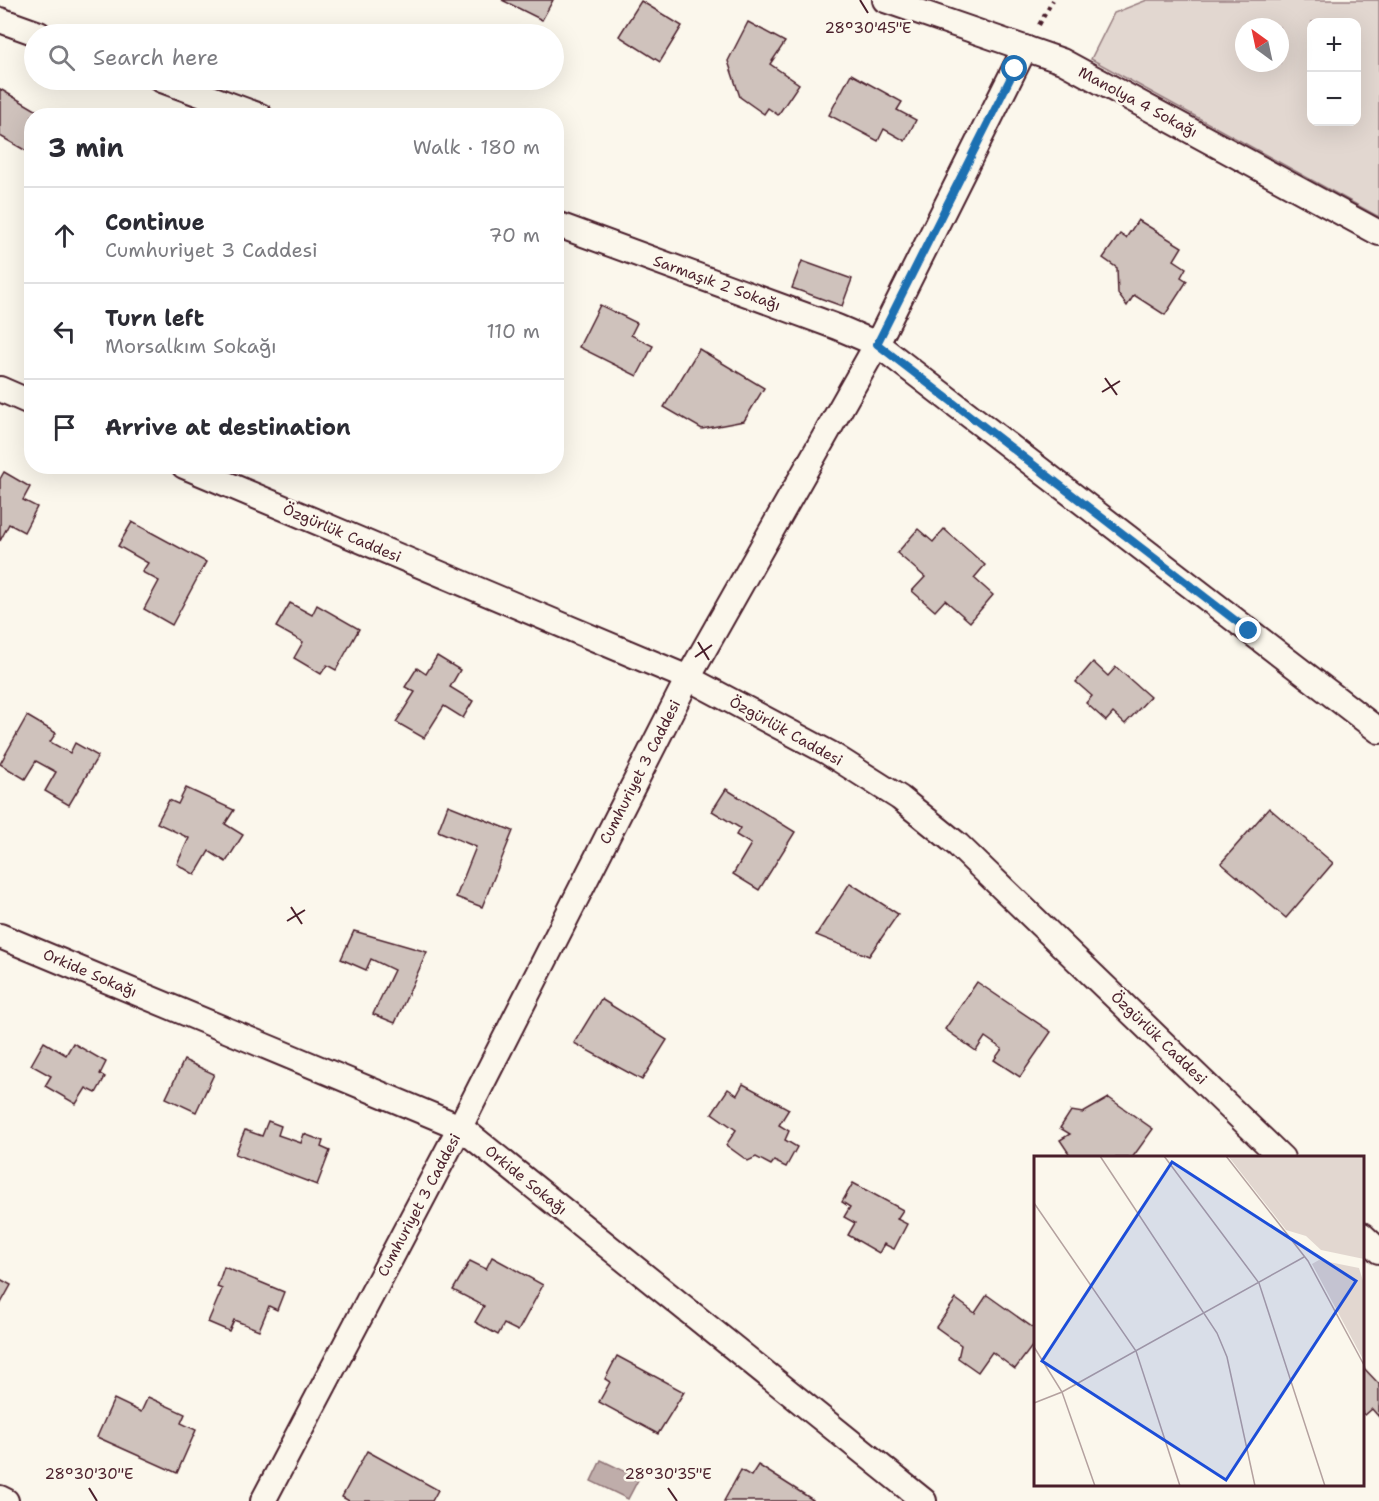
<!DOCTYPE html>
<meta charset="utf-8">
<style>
body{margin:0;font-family:"Shantell Sans",sans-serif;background:#f7f7f7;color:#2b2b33}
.controls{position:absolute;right:18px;top:18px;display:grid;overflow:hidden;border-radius:12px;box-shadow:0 6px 24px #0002}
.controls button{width:54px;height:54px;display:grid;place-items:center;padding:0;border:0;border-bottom:2px solid #e1e1e2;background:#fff;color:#2b2b33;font:30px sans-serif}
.compass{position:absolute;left:1235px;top:18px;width:54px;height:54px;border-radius:50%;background:#fff;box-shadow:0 6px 24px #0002;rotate:327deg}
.stop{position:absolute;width:18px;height:18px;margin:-14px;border:4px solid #1f6fb2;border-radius:50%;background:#fff}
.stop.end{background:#1f6fb2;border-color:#fff;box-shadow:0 2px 6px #0008}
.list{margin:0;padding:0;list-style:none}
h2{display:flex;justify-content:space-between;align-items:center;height:78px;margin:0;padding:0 24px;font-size:26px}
h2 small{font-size:20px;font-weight:400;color:#7c7c81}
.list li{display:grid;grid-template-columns:39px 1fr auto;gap:18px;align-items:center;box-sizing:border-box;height:96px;padding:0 24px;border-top:2px solid #e1e1e2}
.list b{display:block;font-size:22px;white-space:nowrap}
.list p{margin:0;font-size:20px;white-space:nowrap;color:#7c7c81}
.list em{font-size:20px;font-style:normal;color:#7c7c81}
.icon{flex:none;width:33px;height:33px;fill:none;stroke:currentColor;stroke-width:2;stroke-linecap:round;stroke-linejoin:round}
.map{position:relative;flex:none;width:1379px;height:1501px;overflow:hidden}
.search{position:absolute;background:#fff;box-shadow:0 6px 24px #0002;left:24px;top:24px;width:540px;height:66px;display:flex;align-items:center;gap:15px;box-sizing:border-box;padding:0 21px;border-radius:33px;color:#7c7c81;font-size:22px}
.panel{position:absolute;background:#fff;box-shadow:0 6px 24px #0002;left:24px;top:108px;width:540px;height:366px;border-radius:24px}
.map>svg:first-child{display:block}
.green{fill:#e2d7d0;stroke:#967b7e;stroke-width:1.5;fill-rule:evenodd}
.water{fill:#bfadaa;stroke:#907477;stroke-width:1.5}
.building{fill:#cfc2bc;stroke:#4a1f2b;stroke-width:1.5}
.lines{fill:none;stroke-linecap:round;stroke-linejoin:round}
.street-casing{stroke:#4a1f2b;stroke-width:28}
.path{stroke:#4a1f2b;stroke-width:4;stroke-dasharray:4.5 4.5;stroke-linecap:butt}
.street{stroke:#fbf7ec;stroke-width:24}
.route{stroke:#1f6fb2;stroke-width:8}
.ticks{fill:none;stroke:#4a1f2b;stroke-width:2}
.labels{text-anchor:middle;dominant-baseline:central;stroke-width:5;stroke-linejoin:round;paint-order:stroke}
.street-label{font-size:15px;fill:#4a1f2b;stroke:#fbf7ec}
.inset-road{fill:none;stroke:#b4a19f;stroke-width:1.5}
.view{fill:#1d4ed8;fill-opacity:0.15;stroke:#1d4ed8;stroke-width:3}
.inset-edge{fill:none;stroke:#4a1f2b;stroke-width:3}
.ticks-label{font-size:15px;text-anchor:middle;fill:#4a1f2b;stroke:#fbf7ec;stroke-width:5;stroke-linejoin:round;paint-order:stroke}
</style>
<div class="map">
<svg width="1379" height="1501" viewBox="0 0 1379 1501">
<rect width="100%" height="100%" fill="#fbf7ec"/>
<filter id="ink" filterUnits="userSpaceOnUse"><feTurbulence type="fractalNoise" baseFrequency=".0167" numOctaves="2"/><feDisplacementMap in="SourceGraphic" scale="12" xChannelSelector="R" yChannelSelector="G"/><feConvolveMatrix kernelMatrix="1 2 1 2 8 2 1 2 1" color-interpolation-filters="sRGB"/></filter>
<g filter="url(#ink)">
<path class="green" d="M1147,0H1379V217L1091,59L1114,13ZM1312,22H1356V122H1312ZM1244,27H1280V63H1244Z"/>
<path class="water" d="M601,1460L639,1478L628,1499L591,1481Z"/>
<g class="building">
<path d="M502,0H553L542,20Z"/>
<path d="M641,1L682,26L660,62L619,36Z"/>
<path d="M748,22L785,42L770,64L799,84L778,115L768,108L764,114L740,97L728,61Z"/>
<path d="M851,74L902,102L897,110L916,120L905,141L884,129L878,141L829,115Z"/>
<path d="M0,89L46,116H32V146L28,152L0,136Z"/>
<path d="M1138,220L1182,247L1174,260L1186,268L1181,277L1187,281L1165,315L1134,295L1127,306L1118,294L1117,268L1103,258L1120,234L1126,238Z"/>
<path d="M802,261L852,279L842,306L792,288Z"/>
<path d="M600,305L637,323L631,335L653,346L637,376L579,347Z"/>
<path d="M699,349L764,388L744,421L702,429L664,407Z"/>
<path d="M4,472L30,487L23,500L37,507L24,532L9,524L0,541V479Z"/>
<path d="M132,522L206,562L172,625L144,609L159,581L142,572L148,563L118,546Z"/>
<path d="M918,529L933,542L944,529L985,565L974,578L993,595L970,622L945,600L935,611L912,591L925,577L897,553Z"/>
<path d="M290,603L312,615L317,605L359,629L336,670L327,665L321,674L294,658L303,642L276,627Z"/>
<path d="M437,656L460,670L450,687L473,701L463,718L444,706L424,738L396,722L415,692L405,687L417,668L426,674Z"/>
<path d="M1093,662L1108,676L1116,667L1150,697L1125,724L1113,713L1106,721L1086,703L1092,696L1076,682Z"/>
<path d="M27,716L56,733L50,742L70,753L75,743L98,756L69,805L45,791L56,772L36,761L25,779L0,764Z"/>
<path d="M186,788L234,810L225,824L243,835L226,862L209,851L195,875L177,864L189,838L157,823L169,800L178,804Z"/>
<path d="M726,789L795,832L759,890L733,874L751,844L736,835L740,828L712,811Z"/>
<path d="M448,805L513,831L482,907L456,897L476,847L438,831Z"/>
<path d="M1269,808L1333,863L1286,918L1221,863Z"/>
<path d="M850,883L898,914L869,956L816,935Z"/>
<path d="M354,931L427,952L395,1023L373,1014L394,970L371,959L366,970L341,959Z"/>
<path d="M977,982L1051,1032L1020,1077L994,1060L1002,1049L985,1037L976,1051L945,1029Z"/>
<path d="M601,999L667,1040L642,1080L574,1043Z"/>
<path d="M44,1042L66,1055L73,1043L106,1062L100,1074L105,1077L96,1093L86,1088L76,1104L45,1086L51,1076L31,1065Z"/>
<path d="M184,1060L214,1074L196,1112L166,1098Z"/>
<path d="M743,1084L789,1109L779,1125L789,1131L785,1140L797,1147L786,1167L774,1161L771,1165L756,1157L748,1161L726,1145L736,1130L712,1113L728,1089L737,1095Z"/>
<path d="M1109,1098L1153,1129L1132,1158H1072L1060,1140L1070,1134L1060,1128L1071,1111L1083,1113Z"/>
<path d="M268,1121L281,1126L278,1135L301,1143L304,1134L323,1141L321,1147L330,1151L317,1185L235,1154L245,1130L262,1136Z"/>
<path d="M853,1183L903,1210L897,1219L907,1224L894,1249L884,1244L879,1253L848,1235L855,1223L844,1217L850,1207L842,1202Z"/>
<path d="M492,1257L543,1285L518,1331L504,1324L498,1335L475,1322L484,1306L453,1290L470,1261L486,1269Z"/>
<path d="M224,1267L284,1292L277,1310L269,1306L259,1330L234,1320L229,1331L208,1322L222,1289L217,1287Z"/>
<path d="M0,1279L11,1285L1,1303L0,1302Z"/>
<path d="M987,1295L1036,1330V1341L1015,1369L992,1352L978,1372L958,1358L961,1345L936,1327L956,1299L975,1313Z"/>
<path d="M617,1356L684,1392L658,1434L599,1402L610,1382L605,1379Z"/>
<path d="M1362,1366L1379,1384V1417L1372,1409L1365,1415L1362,1413Z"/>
<path d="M148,1397L185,1414L181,1423L196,1430L177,1473L97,1437L114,1399L141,1412Z"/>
<path d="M367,1451L438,1490L432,1501H349L342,1497Z"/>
<path d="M758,1465L813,1500L812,1501H724L741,1470L751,1476Z"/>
</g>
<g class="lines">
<g class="street-casing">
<g id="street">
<path d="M885,0L1062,61L1379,233"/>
<path d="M0,20L39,34"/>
<path d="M162,80L260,116"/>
<path d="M556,224L837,327L877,344L1379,731"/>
<path d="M0,389L32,403"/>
<path d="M184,466L688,678L829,753L900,798L958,845L1282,1158"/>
<path d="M0,936L460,1127L924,1501"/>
<path d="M1362,1235L1379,1251"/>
<path d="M0,1498L6,1501"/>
<path d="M263,1501L460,1127L688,678L877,344L1025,48"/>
</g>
</g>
<path class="path" d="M1039,25L1053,0"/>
<use href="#street" class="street"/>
</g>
</g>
<g class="lines" filter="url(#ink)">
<path class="route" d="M1015,69L877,344L1249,631"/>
</g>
<path class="ticks" d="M860,0L868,13M1105,378L1117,395M1102,392L1120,381M698,642L709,660M695,657L712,645M291,907L302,924M287,921L305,910M89,1488L97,1501M668,1488L677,1501"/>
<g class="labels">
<g class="street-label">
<text transform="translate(1138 102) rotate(28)">Manolya 4 Sokağı</text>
<text transform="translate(717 283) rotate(20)">Sarmaşık 2 Sokağı</text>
<text transform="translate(342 533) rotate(23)">Özgürlük Caddesi</text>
<text transform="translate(786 731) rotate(29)">Özgürlük Caddesi</text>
<text transform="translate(640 772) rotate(-63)">Cumhuriyet 3 Caddesi</text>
<text transform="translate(90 973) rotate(23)">Orkide Sokağı</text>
<text transform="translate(1159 1038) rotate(44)">Özgürlük Caddesi</text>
<text transform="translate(526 1180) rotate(39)">Orkide Sokağı</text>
<text transform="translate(419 1205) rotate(-62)">Cumhuriyet 3 Caddesi</text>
</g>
</g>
<g transform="translate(1034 1156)">
<rect width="330" height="330" fill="#fbf7ec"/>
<path d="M194,0H330V103L287,94L272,80L252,74ZM285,104L325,112L330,128V205L278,108Z" fill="#e2d7d0"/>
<path class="inset-road" d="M66,0L183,177L193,201L221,330M130,0L225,127L291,330M192,0L274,105L330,209M0,47L102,195L146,330M0,191L28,236L61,330M0,247L28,236L270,101"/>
<path class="view" d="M138,6L322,125L192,324L8,205Z"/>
<rect width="330" height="330" class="inset-edge"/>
</g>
<g class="ticks-label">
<text x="868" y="33">28°30'45"E</text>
<text x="89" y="1479">28°30'30"E</text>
<text x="668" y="1479">28°30'35"E</text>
</g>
</svg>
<div class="controls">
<button>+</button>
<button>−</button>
</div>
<svg class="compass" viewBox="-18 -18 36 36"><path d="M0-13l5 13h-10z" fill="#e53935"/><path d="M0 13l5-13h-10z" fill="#7c7c81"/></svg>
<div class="stop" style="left:1015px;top:69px"></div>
<div class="stop end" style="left:1249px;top:631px"></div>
<div class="search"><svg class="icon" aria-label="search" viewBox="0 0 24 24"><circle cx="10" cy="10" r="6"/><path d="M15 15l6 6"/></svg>Search here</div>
<section class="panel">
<h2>3 min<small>Walk · 180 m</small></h2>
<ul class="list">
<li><svg class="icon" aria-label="ahead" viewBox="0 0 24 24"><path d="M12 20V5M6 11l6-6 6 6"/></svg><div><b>Continue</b><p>Cumhuriyet 3 Caddesi</p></div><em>70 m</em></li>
<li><svg class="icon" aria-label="left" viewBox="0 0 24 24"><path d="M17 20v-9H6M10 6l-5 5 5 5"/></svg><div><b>Turn left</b><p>Morsalkım Sokağı</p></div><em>110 m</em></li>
<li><svg class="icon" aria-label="arrive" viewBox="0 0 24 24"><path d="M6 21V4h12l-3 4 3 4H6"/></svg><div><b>Arrive at destination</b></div></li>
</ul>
</section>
</div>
